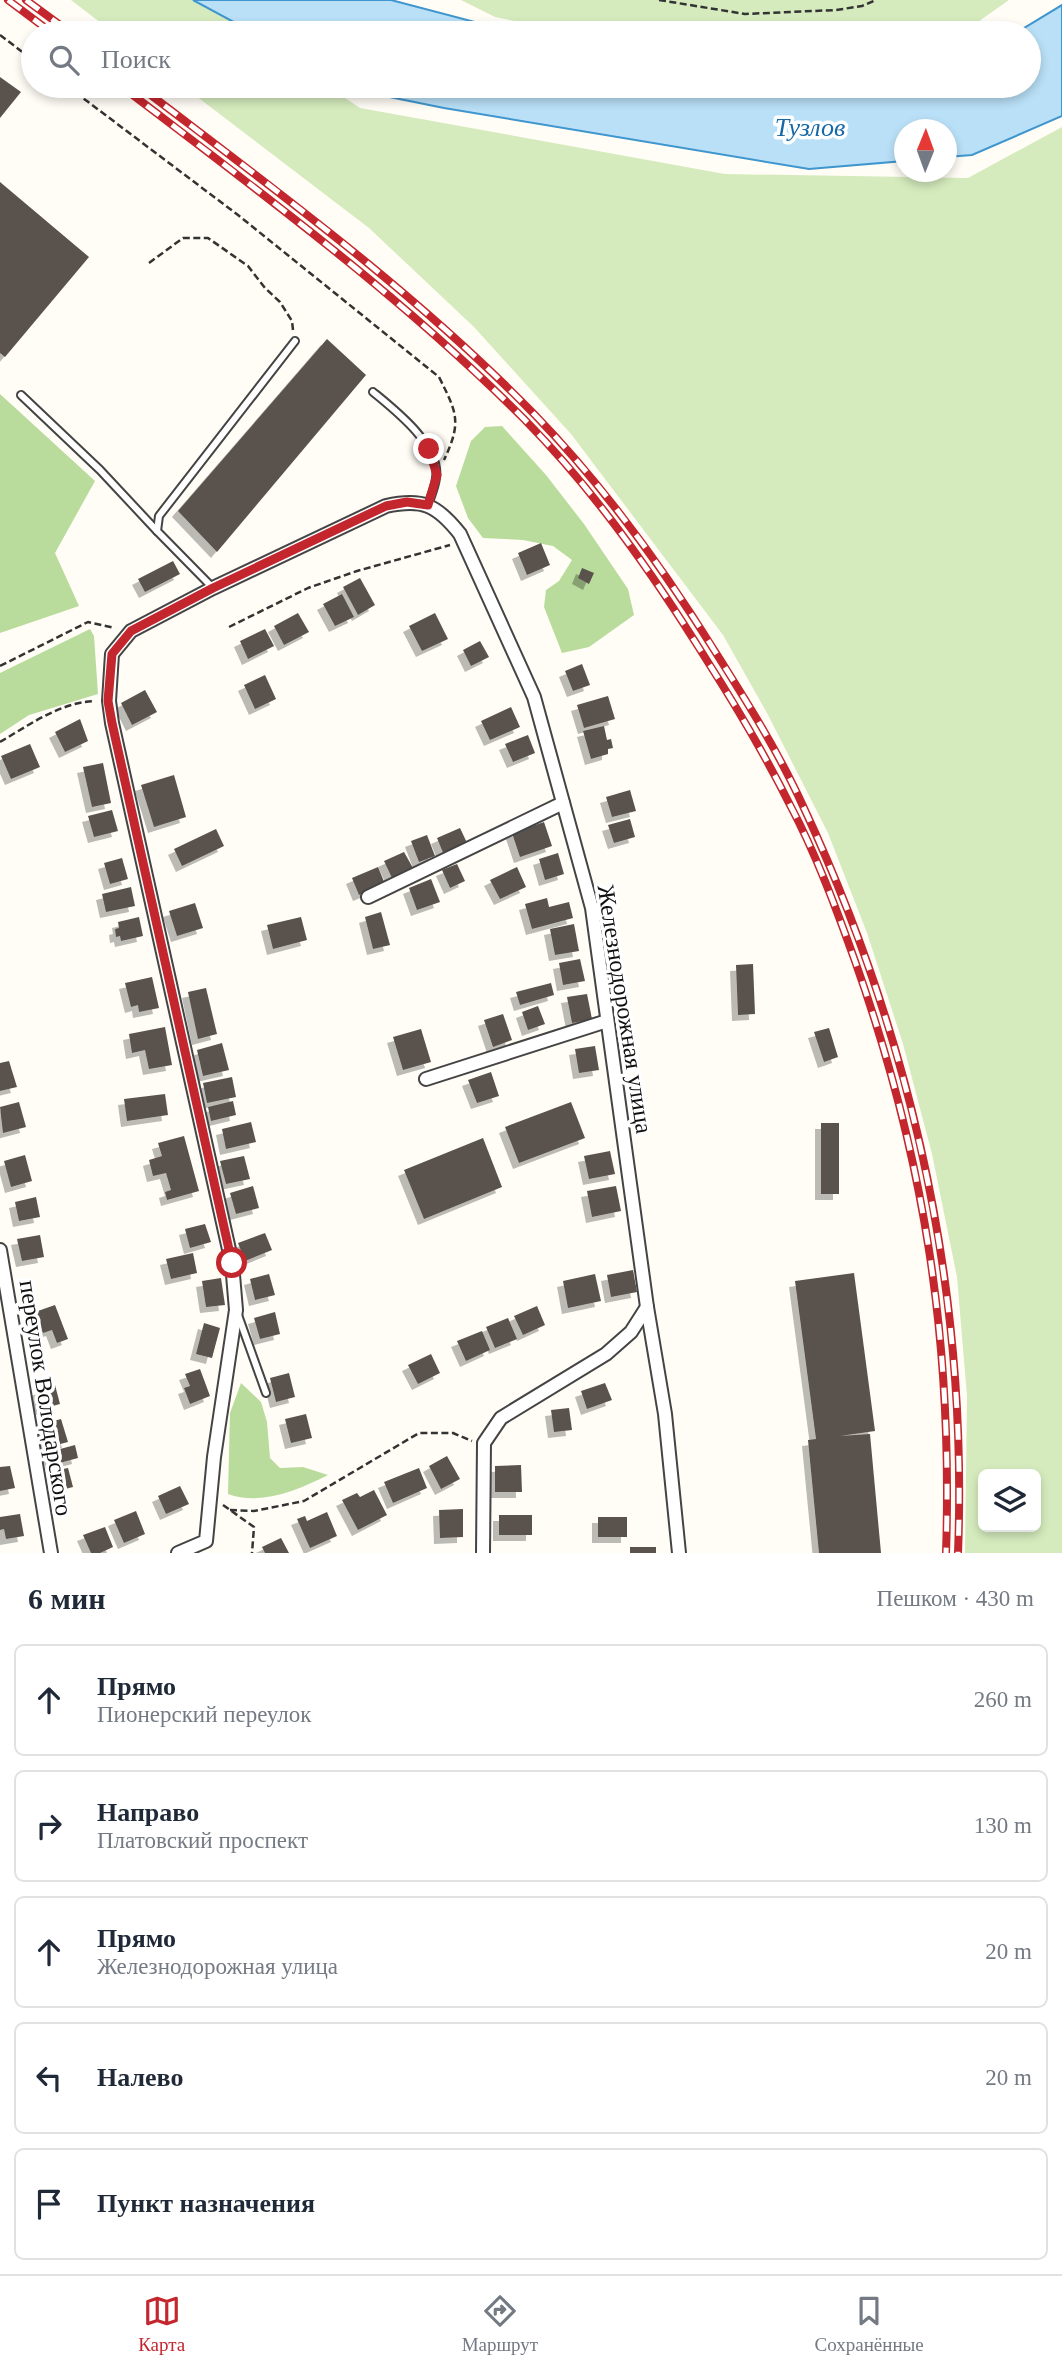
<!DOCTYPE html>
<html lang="ru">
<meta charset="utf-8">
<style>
body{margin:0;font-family:"Times New Roman",serif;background:#f6f6f7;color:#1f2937}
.controls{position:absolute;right:21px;bottom:21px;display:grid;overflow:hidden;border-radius:10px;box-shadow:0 4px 10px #0003}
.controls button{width:63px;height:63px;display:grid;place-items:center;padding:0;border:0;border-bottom:2px solid #e0e1e3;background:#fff;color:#1f2937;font:35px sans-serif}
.compass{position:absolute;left:894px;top:119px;width:63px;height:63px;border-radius:50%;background:#fff;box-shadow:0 4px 10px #0003;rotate:1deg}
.stop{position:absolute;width:21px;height:21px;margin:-16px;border:5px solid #c4262e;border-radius:50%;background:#fff}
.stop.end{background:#c4262e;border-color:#fff;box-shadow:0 2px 7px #0008}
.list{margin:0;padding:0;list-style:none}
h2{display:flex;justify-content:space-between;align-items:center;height:91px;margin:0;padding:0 28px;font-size:30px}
h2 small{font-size:23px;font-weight:400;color:#747a83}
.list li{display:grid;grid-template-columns:46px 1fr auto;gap:21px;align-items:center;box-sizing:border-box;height:112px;margin:0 14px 14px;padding:0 14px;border:2px solid #e0e1e3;border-radius:10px}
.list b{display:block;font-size:26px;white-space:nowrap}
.list p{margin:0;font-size:23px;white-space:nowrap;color:#747a83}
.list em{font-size:23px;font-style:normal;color:#747a83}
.icon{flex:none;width:38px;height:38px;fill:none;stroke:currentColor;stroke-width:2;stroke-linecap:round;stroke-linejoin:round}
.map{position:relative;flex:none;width:1062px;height:1553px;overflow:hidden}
.search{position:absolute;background:#fff;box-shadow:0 4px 10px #0003;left:21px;right:21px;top:21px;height:77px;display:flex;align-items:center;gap:18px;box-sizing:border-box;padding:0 24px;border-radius:38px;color:#747a83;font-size:26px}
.sheet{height:721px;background:#fff}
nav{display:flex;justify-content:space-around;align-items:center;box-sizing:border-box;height:98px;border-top:2px solid #e0e1e3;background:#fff;font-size:19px;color:#747a83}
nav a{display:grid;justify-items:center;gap:4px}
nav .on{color:#c4262e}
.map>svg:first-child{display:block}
.green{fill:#d5ebbd;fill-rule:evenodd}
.forest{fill:#b9dc9c}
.water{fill:#b9e0f7;stroke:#3f96cf;stroke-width:2}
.building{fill:#5a524d;filter:url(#shadow)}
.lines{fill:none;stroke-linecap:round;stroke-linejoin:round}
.service-casing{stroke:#444;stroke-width:10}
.minor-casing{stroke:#444;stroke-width:16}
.path{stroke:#333;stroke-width:2.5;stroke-dasharray:7 3.5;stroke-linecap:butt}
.service{stroke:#fff;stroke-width:6}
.minor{stroke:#fff;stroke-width:12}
.rail-casing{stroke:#c4262e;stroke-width:8}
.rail{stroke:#fff;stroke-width:5;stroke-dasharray:16;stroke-linecap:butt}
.route{stroke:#c4262e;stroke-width:9}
.labels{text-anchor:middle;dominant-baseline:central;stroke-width:7;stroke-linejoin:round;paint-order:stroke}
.street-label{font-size:24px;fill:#111;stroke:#fff}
.water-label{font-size:26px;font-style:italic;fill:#1768a6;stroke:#fff}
</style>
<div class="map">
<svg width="1062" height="1553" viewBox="0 0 1062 1553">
<defs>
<filter id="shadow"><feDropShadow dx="-6" dy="6" stdDeviation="0" flood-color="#0004"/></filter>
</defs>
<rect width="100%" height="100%" fill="#fffdf5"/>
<g class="green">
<path d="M71,0H202L251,33H114Z"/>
<path d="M461,0H1009L965,31L948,33H573L495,17Z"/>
<path d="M183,86H327L360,108L725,174L968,178L1062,127V1553H965L967,1396L957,1277L932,1154L903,1044L867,933L828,833L767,713L723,635L571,434L474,327L369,228ZM1036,1474V1527H983V1474Z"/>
</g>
<g class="forest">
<path d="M0,394L95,481L55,553L79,606L0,633Z"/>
<path d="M502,426L546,475L584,524L628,589L634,615L589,647L562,653L544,607L546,590L559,581L572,560L553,546L523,540L483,538L468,518L456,486L471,441L485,427Z"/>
<path d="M90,629L94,636L98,694L29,715L0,734V673Z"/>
<path d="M241,1383L261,1402L267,1422L270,1458L280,1468L303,1467L328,1475C298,1490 261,1506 228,1494L230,1413Z"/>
</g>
<g class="water">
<path d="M193,0H391L517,33H254Z"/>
<path d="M1062,5V116L972,155L947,157L946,130H904V161L809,169L444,108L360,91L350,86H1029V33H1016Z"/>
</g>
<g class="building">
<path d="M0,77L21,92L0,118Z"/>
<path d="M0,182L89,257L5,357L0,353Z"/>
<path d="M327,339L366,375L217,552L178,511Z"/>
<path d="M541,543L550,565L527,575L518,553Z"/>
<path d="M173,561L180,574L145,592L138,579Z"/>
<path d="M582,568L594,573L589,584L578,578Z"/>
<path d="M360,578L375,605L358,615L343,587Z"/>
<path d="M342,594L354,617L335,626L323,604Z"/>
<path d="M298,613L309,632L284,645L274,626Z"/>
<path d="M435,613L448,639L422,651L409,626Z"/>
<path d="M265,629L274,646L248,659L240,641Z"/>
<path d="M480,641L489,657L471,666L463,650Z"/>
<path d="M582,664L590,685L573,691L565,671Z"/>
<path d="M265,675L276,699L255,709L244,685Z"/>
<path d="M145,690L157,712L132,725L121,703Z"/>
<path d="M608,696L615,719L584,728L577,705Z"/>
<path d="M511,707L520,727L490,740L481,721Z"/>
<path d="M80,719L88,741L65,752L55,732Z"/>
<path d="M604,726L607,740L611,739L613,748L608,749V754L591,759L583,731Z"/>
<path d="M528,735L535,753L513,762L505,744Z"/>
<path d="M30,744L40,767L11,779L1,756Z"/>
<path d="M103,763L111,803L92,807L83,767Z"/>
<path d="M174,775L186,817L154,827L141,785Z"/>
<path d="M630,790L636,811L612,817L606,797Z"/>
<path d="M112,810L118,831L94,837L88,816Z"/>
<path d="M630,819L635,837L614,843L608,825Z"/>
<path d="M544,822L552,846L520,857L512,833Z"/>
<path d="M460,828L468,845L444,855L437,838Z"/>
<path d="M216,829L224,846L182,866L174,849Z"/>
<path d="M427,835L435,856L419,862L411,841Z"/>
<path d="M404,852L413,868L392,878L384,861Z"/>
<path d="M558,853L564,874L545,880L539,859Z"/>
<path d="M122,858L128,879L110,884L104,863Z"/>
<path d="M457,864L465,881L450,888L442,870Z"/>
<path d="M378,867L385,884L359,895L352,878Z"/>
<path d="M517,867L526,887L500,899L490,880Z"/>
<path d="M431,879L440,902L417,910L409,888Z"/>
<path d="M131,887L135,906L106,912L102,894Z"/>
<path d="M547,898L549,907L569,902L573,918L532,929L525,904Z"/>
<path d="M195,903L203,928L177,936L169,911Z"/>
<path d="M381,912L390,945L373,949L365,917Z"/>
<path d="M139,917L143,936L121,941L120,936L116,937L115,929L119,928L118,922Z"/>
<path d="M301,917L307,940L273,949L267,925Z"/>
<path d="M574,924L579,951L555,955L550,929Z"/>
<path d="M580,959L585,981L563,985L559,963Z"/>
<path d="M753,964L755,1014L738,1015L736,965Z"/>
<path d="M152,977L159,1008L139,1012L138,1005L131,1007L125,983Z"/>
<path d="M551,983L554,995L520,1005L516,992Z"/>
<path d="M206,988L217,1034L198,1039L188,992Z"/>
<path d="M587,994L592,1019L572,1023L567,997Z"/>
<path d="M538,1006L545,1024L528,1030L522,1012Z"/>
<path d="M503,1014L512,1040L493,1047L484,1020Z"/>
<path d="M165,1027L172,1065L149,1069L145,1050L132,1053L129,1034Z"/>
<path d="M829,1028L838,1057L824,1062L814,1032Z"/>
<path d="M421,1029L431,1062L403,1070L393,1037Z"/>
<path d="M222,1043L229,1070L203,1076L197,1050Z"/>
<path d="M595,1046L599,1070L579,1073L575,1049Z"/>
<path d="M9,1061L17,1087L0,1091V1063Z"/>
<path d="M491,1072L499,1096L477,1103L468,1080Z"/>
<path d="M232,1077L236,1097L207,1103L203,1083Z"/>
<path d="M165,1094L168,1115L127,1121L124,1099Z"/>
<path d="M233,1101L236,1115L211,1121L208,1107Z"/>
<path d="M19,1102L26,1127L3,1133L0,1107Z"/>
<path d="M571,1102L585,1138L519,1163L505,1127Z"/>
<path d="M251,1122L256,1142L226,1149L222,1129Z"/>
<rect x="821" y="1123" width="18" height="71"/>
<path d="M184,1136L199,1191L167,1200L165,1192L171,1190L166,1173L153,1176L149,1160L162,1156L158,1143Z"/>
<path d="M483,1138L502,1187L424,1219L404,1170Z"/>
<path d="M610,1151L615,1174L589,1179L584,1156Z"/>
<path d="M25,1155L32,1181L11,1187L4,1161Z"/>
<path d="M244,1156L250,1179L226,1184L220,1161Z"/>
<path d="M253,1186L259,1208L236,1214L230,1193Z"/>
<path d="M616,1186L621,1211L592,1217L587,1191Z"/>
<path d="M36,1197L40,1217L19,1221L15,1202Z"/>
<path d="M205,1224L211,1242L190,1248L185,1229Z"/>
<path d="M265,1233L272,1250L245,1261L238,1243Z"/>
<path d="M40,1235L44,1257L22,1261L17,1239Z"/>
<path d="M193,1253L197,1273L171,1279L166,1259Z"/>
<path d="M633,1270L637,1292L611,1297L607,1275Z"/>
<path d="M854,1273L875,1431L840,1436L870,1434L881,1553H819L808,1440L816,1439L795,1281Z"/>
<path d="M269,1274L275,1295L255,1300L250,1279Z"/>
<path d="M595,1274L601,1301L568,1308L563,1281Z"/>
<path d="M221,1278L225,1305L206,1307L202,1281Z"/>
<path d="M55,1305L68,1339L57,1343L52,1330L43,1333L35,1312Z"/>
<path d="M537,1306L545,1325L523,1335L514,1316Z"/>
<path d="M275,1312L280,1334L260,1339L254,1318Z"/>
<path d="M508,1318L517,1339L495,1348L486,1327Z"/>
<path d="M204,1323L220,1328L212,1358L196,1354Z"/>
<path d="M482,1331L490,1350L466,1361L457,1341Z"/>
<path d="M431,1354L440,1373L418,1384L408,1365Z"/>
<path d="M200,1369L210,1396L190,1404L184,1388L190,1386L185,1374Z"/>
<path d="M289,1373L295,1397L276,1402L270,1378Z"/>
<path d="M605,1383L612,1400L587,1409L581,1391Z"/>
<path d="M55,1385L60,1404L42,1409L37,1390Z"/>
<path d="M569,1408L572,1430L554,1432L551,1410Z"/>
<path d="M306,1414L312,1438L291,1443L285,1419Z"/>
<path d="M61,1419L68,1442L49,1447L43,1424Z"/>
<path d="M75,1445L78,1458L52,1465L49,1452Z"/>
<path d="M447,1456L460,1479L441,1489L429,1466Z"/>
<path d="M521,1465L522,1492H495V1466Z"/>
<path d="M10,1466L15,1488L0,1491V1467Z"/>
<path d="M68,1468L73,1487L57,1491L53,1471Z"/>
<path d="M419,1468L427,1488L393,1503L384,1482Z"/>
<path d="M180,1486L189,1504L166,1514L158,1496Z"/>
<path d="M374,1490L387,1515L358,1530L342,1500L357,1493L360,1497Z"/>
<path d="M463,1509V1537L440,1538L439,1510Z"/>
<path d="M136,1511L145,1534L124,1543L114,1520Z"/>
<path d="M327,1512L337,1536L310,1548L297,1519L305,1516L307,1521Z"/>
<path d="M20,1514L24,1536L6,1539L4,1529L0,1530V1517Z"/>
<rect x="499" y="1515" width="33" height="20"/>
<rect x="598" y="1517" width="29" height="20"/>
<path d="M105,1527L113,1547L100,1553H91L83,1535Z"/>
<path d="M281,1538L289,1553H265L262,1547Z"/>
<rect x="630" y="1547" width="26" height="6"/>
</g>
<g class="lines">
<g class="service-casing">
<g id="service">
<path d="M373,392C395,410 441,446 436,478C435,487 431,496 428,505"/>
<path d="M21,395L100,470L157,531"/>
<path d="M213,588L157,531L159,516L295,341"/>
<path d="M238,1315L266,1393"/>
</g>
</g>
<g class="minor-casing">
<g id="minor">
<path d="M368,897L563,803"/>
<path d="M426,1079L607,1021"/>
<path d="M0,1250L51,1553"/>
<path d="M178,1553L206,1541L214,1457L236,1310L232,1263L112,723L109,701L112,654L131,631L213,588L386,506C423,498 437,505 460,534L534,697L592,908L647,1307L665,1414L679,1553"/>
<path d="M483,1553L484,1443L501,1418L606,1354L631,1332L647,1307"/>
</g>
</g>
<g class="path">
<path d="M659,0L745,14L836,10L862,6L876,0"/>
<path d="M0,35L33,60"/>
<path d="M67,86L238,215L439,377C457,413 462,422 444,460"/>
<path d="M149,263L183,238H208L248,266L265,288L280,302L292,321L293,330"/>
<path d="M229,627L308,588L357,571L450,545"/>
<path d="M0,666L88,622L115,628"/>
<path d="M0,742C29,725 61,702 95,701"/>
<path d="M223,1505L254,1527L252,1553"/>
<path d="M230,1510L254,1511L304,1501L419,1433H453L472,1441"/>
</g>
<use href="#service" class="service"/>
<use href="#minor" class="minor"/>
<g class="rail-casing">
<g id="rail">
<path d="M8,0L52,33"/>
<path d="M26,0L71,33"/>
<path d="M121,86C260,192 400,295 524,419C595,491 653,574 706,659C736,706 765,755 790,805C816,854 836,908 855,961C925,1158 953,1344 946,1553"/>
<path d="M139,86C275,190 414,291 534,414C604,486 663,568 716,653C747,702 779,753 803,806C913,1042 968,1293 958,1553"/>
</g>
</g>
<use href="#rail" class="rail"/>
</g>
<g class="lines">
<path class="route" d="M232,1263L112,723L108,701L112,654L131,631L213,588L386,506L407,502L428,505L437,475L429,449"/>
</g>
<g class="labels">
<g class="street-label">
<text transform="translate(625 1009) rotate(81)">Железнодорожная улица</text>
<text transform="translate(46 1398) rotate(81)">переулок Володарского</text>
</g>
<g class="water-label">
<text x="810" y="127">Тузлов</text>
</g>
</g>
</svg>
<div class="controls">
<button><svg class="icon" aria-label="layers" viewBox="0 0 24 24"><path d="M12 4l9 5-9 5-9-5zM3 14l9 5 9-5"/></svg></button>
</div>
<svg class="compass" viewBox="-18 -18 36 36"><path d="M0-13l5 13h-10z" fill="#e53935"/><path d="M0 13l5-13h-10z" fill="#747a83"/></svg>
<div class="stop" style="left:232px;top:1263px"></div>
<div class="stop end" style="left:429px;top:449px"></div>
<div class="search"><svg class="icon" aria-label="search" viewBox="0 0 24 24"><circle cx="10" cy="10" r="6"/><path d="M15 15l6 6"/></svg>Поиск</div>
</div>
<section class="sheet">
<h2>6 мин<small>Пешком · 430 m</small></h2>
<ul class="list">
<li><svg class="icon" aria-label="ahead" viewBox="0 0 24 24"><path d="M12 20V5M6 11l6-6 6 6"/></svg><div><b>Прямо</b><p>Пионерский переулок</p></div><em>260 m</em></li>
<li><svg class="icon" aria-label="right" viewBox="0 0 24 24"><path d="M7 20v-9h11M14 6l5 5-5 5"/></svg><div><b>Направо</b><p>Платовский проспект</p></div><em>130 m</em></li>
<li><svg class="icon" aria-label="ahead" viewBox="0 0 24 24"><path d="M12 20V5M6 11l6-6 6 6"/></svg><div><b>Прямо</b><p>Железнодорожная улица</p></div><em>20 m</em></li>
<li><svg class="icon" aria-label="left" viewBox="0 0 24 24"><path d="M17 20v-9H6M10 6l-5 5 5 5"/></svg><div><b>Налево</b></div><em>20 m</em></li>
<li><svg class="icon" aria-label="arrive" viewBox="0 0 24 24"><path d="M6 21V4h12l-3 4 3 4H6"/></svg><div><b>Пункт назначения</b></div></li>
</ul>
</section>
<nav>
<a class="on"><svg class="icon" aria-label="map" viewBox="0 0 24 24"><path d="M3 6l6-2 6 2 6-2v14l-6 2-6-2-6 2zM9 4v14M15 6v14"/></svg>Карта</a>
<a><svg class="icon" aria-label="directions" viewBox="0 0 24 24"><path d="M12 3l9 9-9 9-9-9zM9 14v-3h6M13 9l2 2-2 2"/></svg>Маршрут</a>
<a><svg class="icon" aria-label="saved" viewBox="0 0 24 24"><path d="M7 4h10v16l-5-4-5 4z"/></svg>Сохранённые</a>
</nav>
